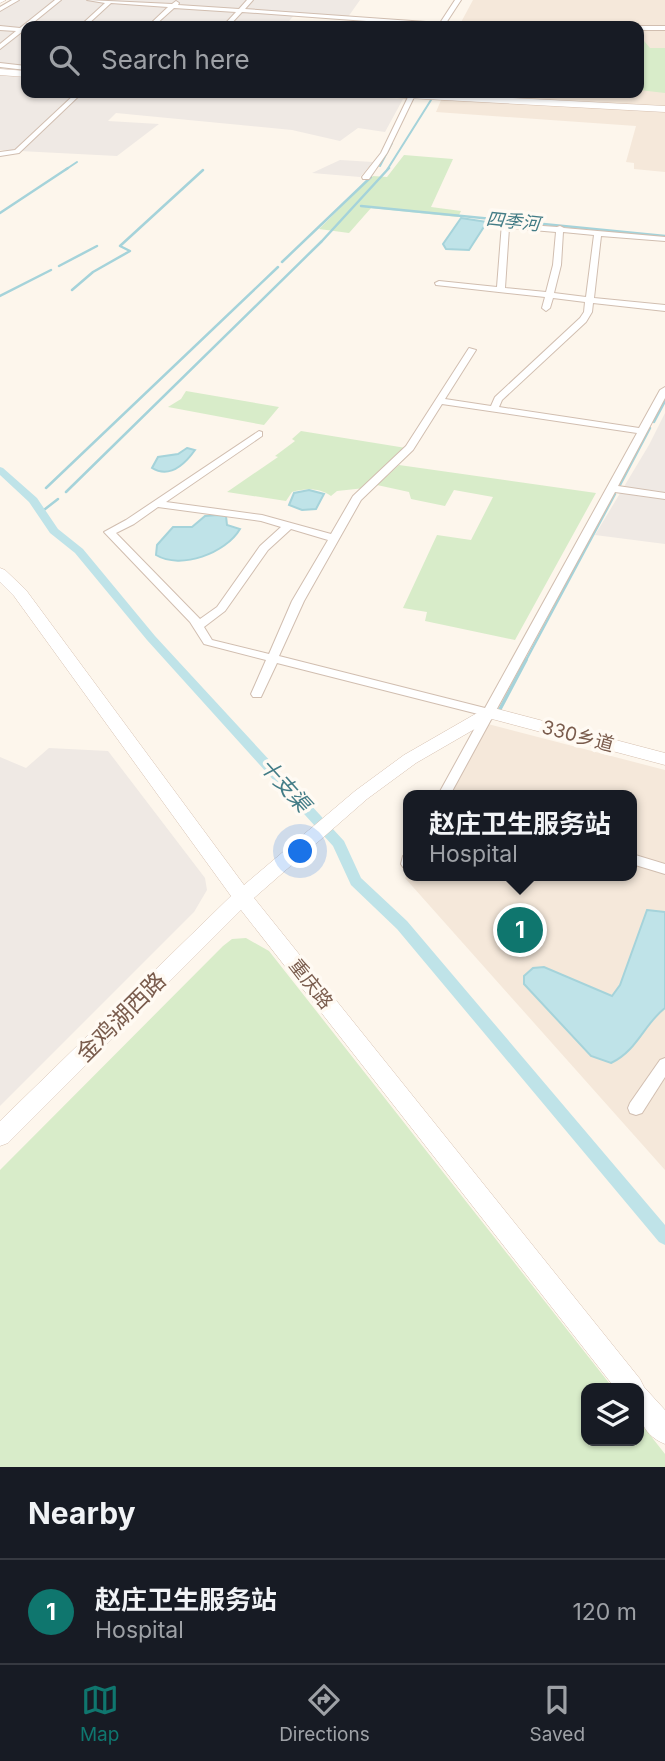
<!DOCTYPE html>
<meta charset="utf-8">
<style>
body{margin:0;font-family:Inter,"Noto Sans SC",sans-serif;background:#20242c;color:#f1f3f6}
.controls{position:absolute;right:21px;bottom:21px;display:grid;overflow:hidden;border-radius:14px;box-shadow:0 2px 5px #0004}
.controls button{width:63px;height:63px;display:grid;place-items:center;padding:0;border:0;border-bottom:2px solid #363941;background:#171b24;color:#f1f3f6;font:35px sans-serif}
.you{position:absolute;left:301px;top:852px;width:24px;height:24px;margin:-18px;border:5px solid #fff;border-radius:50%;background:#1a73e8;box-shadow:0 0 0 10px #1a73e833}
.badge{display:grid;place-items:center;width:46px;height:46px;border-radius:50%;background:#0f766e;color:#fff;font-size:23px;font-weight:700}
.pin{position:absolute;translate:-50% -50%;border:4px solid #fff;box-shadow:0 2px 7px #0006}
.popup{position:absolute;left:403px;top:790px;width:234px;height:91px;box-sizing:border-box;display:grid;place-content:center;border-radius:14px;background:#171b24;filter:drop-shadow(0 2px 5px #0005);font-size:23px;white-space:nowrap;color:#9ea1a6}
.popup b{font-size:26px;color:#f1f3f6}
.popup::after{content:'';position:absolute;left:50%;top:100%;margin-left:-14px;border:14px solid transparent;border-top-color:#171b24}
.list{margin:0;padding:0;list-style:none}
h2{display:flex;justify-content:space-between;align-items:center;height:91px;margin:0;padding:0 28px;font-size:30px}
h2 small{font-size:23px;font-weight:400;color:#9ea1a6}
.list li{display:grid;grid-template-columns:46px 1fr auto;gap:21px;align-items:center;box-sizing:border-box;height:105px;padding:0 28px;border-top:2px solid #363941}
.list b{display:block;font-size:26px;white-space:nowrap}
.list p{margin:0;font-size:23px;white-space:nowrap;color:#9ea1a6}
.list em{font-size:23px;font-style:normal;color:#9ea1a6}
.icon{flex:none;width:38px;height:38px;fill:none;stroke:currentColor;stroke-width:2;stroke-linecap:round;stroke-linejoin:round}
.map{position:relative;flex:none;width:665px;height:1467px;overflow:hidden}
.search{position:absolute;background:#171b24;box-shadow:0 2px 5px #0004;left:21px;right:21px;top:21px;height:77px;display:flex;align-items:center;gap:18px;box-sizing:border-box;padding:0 24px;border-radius:14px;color:#9ea1a6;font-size:26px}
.sheet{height:196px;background:#171b24}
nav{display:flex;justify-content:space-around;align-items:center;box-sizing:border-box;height:98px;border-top:2px solid #363941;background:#171b24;font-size:19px;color:#9ea1a6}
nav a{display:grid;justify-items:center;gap:4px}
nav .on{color:#0f766e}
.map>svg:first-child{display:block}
.residential{fill:#f5e8da}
.industrial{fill:#efe9e4}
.green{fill:#d8ecc9}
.water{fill:#bfe3e8;stroke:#a5d3da;stroke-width:2}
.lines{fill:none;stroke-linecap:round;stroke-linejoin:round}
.stream-far2{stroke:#a5d3da;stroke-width:2}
.stream-far1{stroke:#a5d3da;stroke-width:2.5}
.stream{stroke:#a5d3da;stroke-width:3.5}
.canal{fill:#bfe3e8;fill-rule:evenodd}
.street-casing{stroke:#d1beb0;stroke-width:2}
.secondary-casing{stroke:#d6c0b0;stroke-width:1}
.street{fill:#fff;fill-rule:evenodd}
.secondary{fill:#fff;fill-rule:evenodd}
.labels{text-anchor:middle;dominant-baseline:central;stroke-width:7;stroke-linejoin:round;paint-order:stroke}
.far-water-label{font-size:18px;font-style:italic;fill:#437c86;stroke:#fffaf3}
.street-label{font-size:19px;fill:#7a5c4d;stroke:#fffaf3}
.water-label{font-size:21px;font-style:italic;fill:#437c86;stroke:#fffaf3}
.near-street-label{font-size:23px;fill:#7a5c4d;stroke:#fffaf3}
</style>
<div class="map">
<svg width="665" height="1467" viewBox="0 0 665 1467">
<rect width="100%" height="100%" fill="#fdf6ec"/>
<g class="residential">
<path d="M473,0H665V172L634,169V163L626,162L636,126L436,112L444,93H639V26H459Z"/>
<path d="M488,724L665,770V1170L405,878L408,873V876H632V795H450Z"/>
</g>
<g class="industrial">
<path d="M10,0H360L348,17L295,14L285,26H26V93H298L403,99L385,132L358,128L340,141L292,130L116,113L108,121L159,124L117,156L0,150V6Z"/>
<path d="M340,160L373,162L360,177L312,173Z"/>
<path d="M665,413V544L595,535L649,445Z"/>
<path d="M49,748L108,751L205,878L207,890L194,912L0,1106V757L26,768Z"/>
</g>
<g class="green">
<path d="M639,35L650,48H665V93L639,90Z"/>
<path d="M404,155L453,159L431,207L461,211L458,217L371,208L349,233L319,229L373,176L387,177Z"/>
<path d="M186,391L279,407L264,425L168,407L181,399Z"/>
<path d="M301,431L406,448L365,488L337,491L331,496C319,488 307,488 292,492L286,501L227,492L278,457L275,456L295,441L292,439Z"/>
<path d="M399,465L596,493L515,640L425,621L427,612L403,608L437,535L471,540L493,497L454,490L445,506L411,499L409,492L377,485Z"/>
<path d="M246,938L269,951L613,1388H586V1441H639V1421L665,1454V1467H0V1170L223,946L232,939Z"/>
</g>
<g class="water">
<path d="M461,218L487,222L469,250L446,249L443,244Z"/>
<path d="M187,448L195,450C185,464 170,479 152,468L158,457L178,454Z"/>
<path d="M309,490L324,494L316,509L302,510L289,505L294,493Z"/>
<path d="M218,515L226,516L227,525L240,529C226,553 181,570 156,555L157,545L173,527H192L205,516Z"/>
<path d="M647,910L665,912V1008C644,1024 637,1051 611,1063L591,1056L524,984V976L533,968L544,967L612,996L620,985Z"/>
</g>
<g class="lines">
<g class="stream-far2">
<path d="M380,166L392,143"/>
<path d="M65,170L77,162"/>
<path d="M387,170L431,100"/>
</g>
<g class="stream-far1">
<path d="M361,206L665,236"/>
<path d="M0,213L68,168"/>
<path d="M282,262L371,177"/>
<path d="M59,266L97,246"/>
<path d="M72,290L93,272L130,251L120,246L203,170"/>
<path d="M0,296L51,270"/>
<path d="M654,422L665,401"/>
<path d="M620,485L650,428"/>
<path d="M46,488L278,267"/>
<path d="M66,492L322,241L389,168"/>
<path d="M40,513L58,499"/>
<path d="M525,662L615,494"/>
</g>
<path class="stream" d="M502,712L499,711L526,660"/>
<path class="canal" d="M0,467L3,468L37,498L58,529L83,549L155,636L344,841L361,878L407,921L665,1225V1245L659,1242L397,929L351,885L333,846L147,640L75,553L50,533L29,502L0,475Z"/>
<g class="street-casing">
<g id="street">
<path d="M12,0H19L0,11V7Z"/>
<path d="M55,0H61L29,26H26V32L23,31L0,49V44L16,31L0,30V26L20,28Z"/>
<path d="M87,0L172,4L176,1L179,3L178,5L239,9L247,0H253L245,9L440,23L455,0H461L446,23L511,24L514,26H435L242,12L229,26H223L236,12L174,8L154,26H148L168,7L111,3L86,26H80L105,3Z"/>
<rect x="639" y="26" width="26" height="4"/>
<path d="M0,63L26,66V70L0,67Z"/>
<path d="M76,93H82L19,153L0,156V152L15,150Z"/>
<path d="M410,93H416L387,153L369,179H363L362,177L381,153Z"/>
<path d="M502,223L557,227L560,226L564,228L665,237V241L601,236L594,298L665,305V311L593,303L592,312L586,322L502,400L499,407L639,428L660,390L665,387V398L618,486L665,493V499L615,492L450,795H438L482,715L277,663L261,697H253L251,694L266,660L204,644L190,622L104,532L126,520L259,431L262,432V436L166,502L262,515L331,534L353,496L406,446L469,348L476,350L445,399L491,406L495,397L580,318L584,312L585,302L553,298L550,308L546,311L542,308L545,297L436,285L435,283L439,281L497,287ZM509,228L556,232L553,265L546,292L505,288ZM563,232L594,235L586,297L554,293L561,265ZM442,404L637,433L485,708L279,656L304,601L361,500L413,450ZM158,507L261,521L281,527L260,546L217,607L200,619L116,533L134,524ZM291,529L328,540L292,601L269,654L212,640L204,627L225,611L268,550Z"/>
<path d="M408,854V869L403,867L401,864L403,856Z"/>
<path d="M632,854L665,864V874L632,864Z"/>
<path d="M665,1058V1077L642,1113L636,1115L630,1113L628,1108L630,1103L660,1060Z"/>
</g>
</g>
<g class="secondary-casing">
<g id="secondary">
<path d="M0,0H6L0,3Z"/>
<path d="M0,69L26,71V77L0,75Z"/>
<path d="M364,93H415L665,106V112L369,96Z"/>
<path d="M0,568L5,570L26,590L244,885L355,791L404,755L484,709L490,707L665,753V765L492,719L416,763L367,799L254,898L640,1379L644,1387L665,1410V1444C638,1433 639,1413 639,1388H615L241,910L8,1143L0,1146V1121L231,896L14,596L0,582Z"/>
</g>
</g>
<use href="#street" class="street"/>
<use href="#secondary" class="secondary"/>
</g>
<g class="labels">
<g class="far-water-label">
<text transform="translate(513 221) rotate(6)">四季河</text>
</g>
<g class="street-label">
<text transform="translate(578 736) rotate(15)">330乡道</text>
<text transform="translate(311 984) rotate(52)">重庆路</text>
</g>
<g class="water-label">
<text transform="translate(285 785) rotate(48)">十支渠</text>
</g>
<g class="near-street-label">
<text transform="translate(121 1017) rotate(-45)">金鸡湖西路</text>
</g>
</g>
</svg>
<div class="controls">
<button><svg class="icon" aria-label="layers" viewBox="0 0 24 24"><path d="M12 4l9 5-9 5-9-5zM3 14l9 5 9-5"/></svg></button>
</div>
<div class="you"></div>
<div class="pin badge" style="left:520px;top:930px">1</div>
<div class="popup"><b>赵庄卫生服务站</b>Hospital</div>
<div class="search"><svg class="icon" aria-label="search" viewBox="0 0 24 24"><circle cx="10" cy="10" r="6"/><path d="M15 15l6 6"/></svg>Search here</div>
</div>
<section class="sheet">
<h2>Nearby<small></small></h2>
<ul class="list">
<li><span class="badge">1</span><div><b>赵庄卫生服务站</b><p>Hospital</p></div><em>120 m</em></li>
</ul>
</section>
<nav>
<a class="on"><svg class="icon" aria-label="map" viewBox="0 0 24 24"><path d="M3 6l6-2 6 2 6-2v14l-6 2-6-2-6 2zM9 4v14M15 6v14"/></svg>Map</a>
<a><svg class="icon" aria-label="directions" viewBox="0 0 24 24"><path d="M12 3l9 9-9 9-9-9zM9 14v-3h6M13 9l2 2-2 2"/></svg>Directions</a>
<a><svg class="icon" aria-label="saved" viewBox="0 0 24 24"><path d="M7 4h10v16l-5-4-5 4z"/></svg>Saved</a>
</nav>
